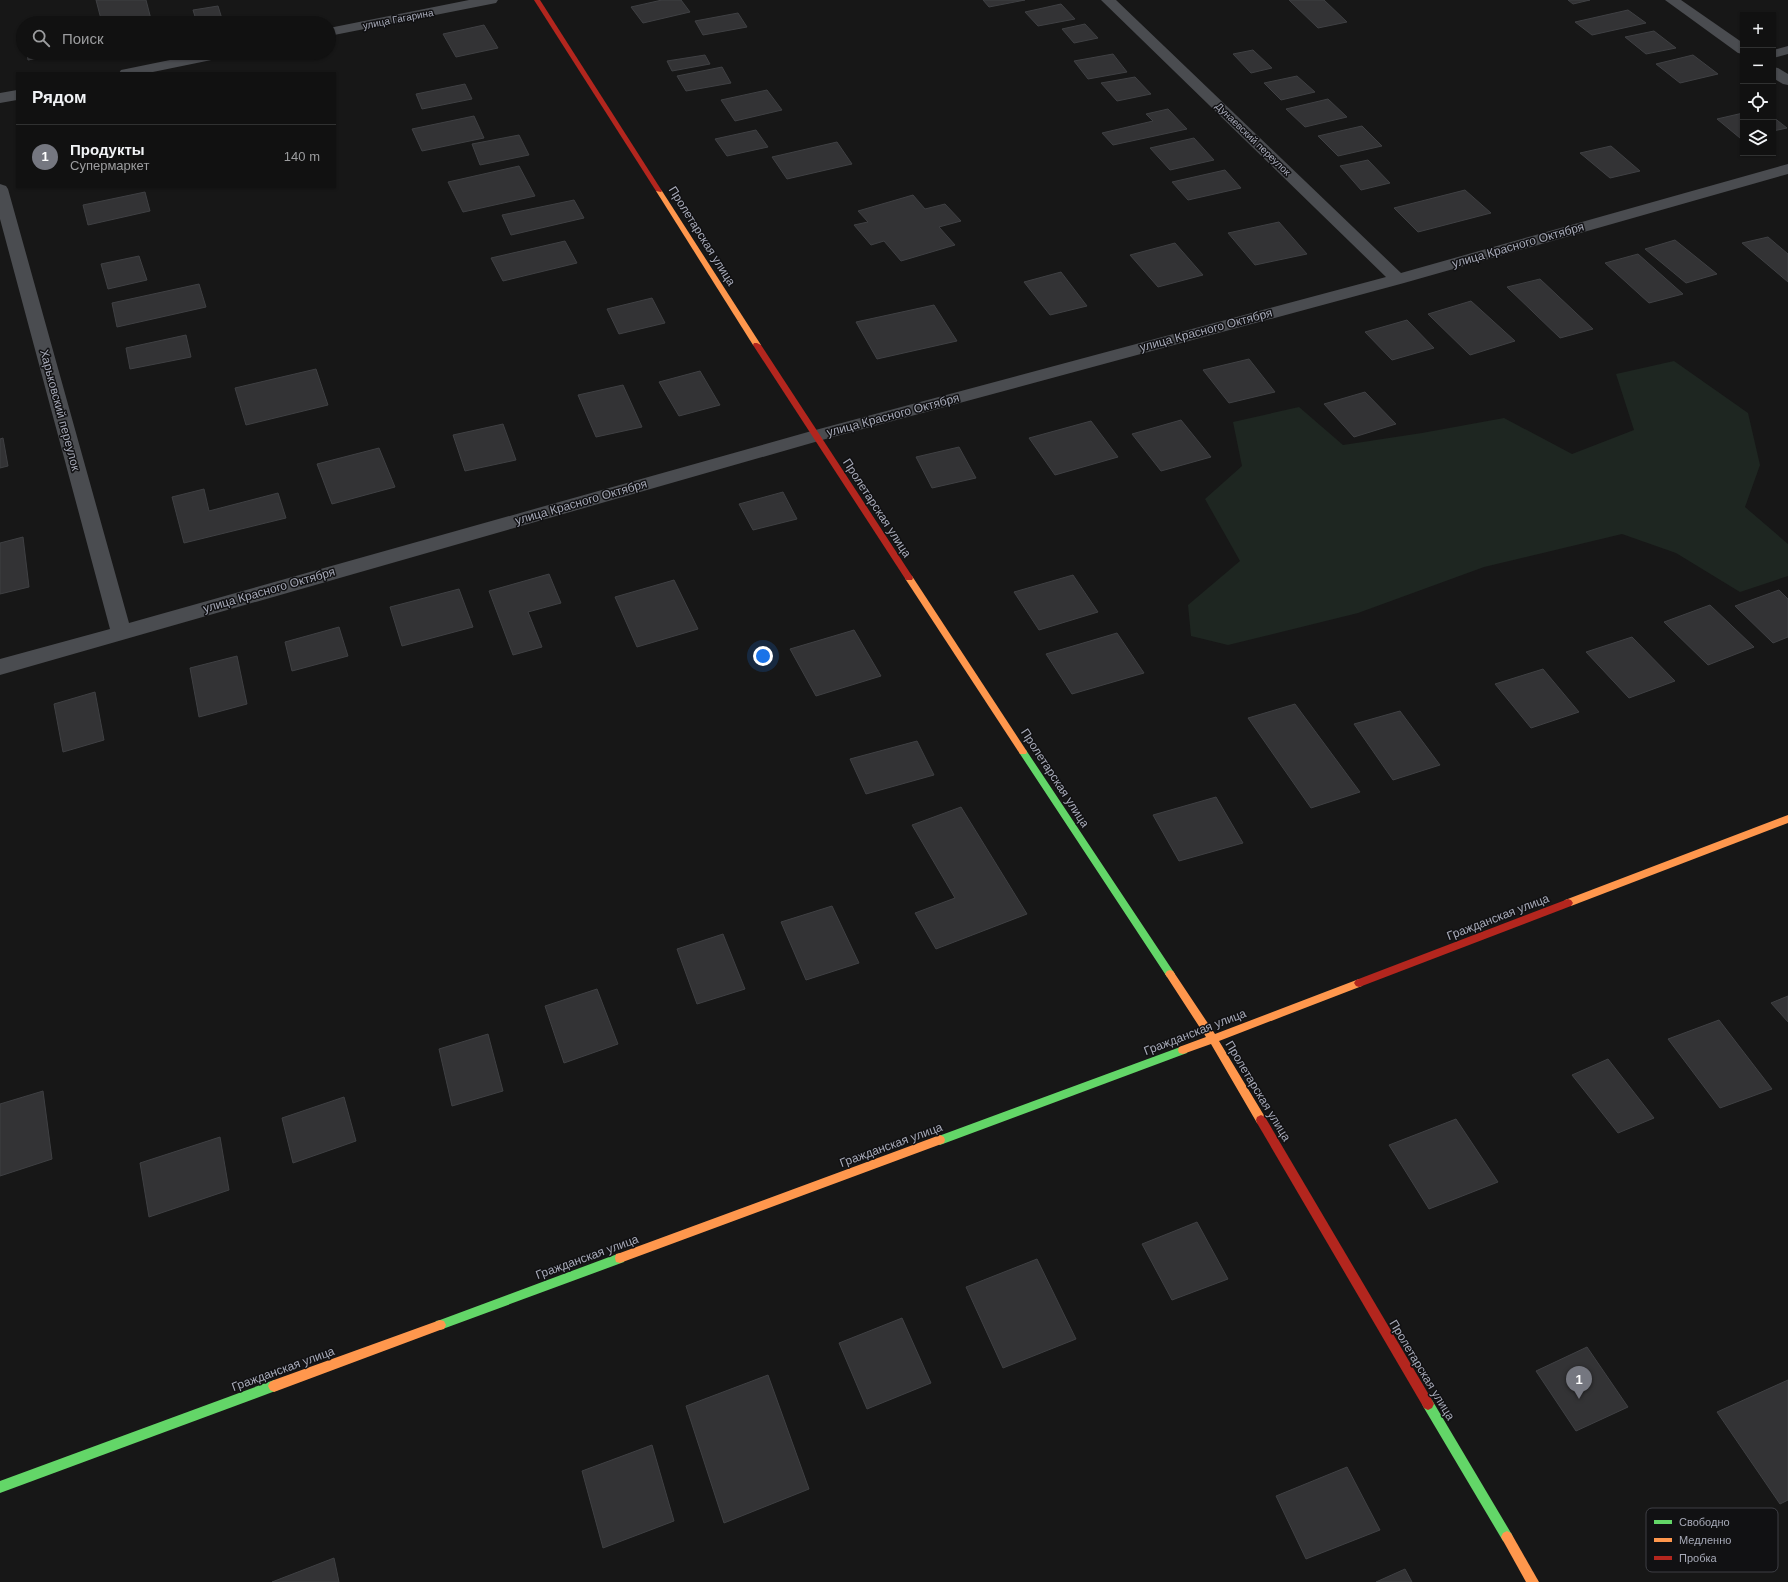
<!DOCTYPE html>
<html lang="ru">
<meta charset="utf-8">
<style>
body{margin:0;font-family:Helvetica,sans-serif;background:#1a1a1a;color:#f1f3f6}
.controls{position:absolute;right:12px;top:12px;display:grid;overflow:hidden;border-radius:0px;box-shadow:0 1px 3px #0004}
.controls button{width:36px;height:36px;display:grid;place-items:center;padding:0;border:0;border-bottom:1px solid #303131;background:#111;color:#f1f3f6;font:20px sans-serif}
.you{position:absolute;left:763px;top:656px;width:14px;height:14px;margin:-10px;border:3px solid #fff;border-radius:50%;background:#1a73e8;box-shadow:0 0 0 6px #1a73e833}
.badge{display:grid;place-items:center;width:26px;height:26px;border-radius:50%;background:#757780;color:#fff;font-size:13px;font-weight:700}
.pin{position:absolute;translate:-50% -33px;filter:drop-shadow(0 1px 2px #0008)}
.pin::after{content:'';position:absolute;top:21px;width:14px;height:12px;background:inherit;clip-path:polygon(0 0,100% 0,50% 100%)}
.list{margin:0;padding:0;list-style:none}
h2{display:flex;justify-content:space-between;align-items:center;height:52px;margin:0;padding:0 16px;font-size:17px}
h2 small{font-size:13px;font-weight:400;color:#9c9d9f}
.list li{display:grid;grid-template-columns:26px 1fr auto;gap:12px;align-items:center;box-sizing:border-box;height:64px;padding:0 16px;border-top:1px solid #303131}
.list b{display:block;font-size:15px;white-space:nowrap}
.list p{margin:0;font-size:13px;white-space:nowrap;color:#9c9d9f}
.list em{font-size:13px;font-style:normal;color:#9c9d9f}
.icon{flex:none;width:22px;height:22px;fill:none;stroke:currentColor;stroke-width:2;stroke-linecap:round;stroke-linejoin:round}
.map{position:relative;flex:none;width:1788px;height:1582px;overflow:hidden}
.search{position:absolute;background:#111;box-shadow:0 1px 3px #0004;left:16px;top:16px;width:320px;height:44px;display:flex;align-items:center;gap:10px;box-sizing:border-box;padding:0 14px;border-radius:22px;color:#9c9d9f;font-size:15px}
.panel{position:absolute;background:#111;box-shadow:0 1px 3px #0004;left:16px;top:72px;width:320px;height:116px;border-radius:0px}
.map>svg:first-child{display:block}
.green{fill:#1e2621}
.building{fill:#333335;stroke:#3f4043}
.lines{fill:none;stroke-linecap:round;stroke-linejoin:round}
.lane{fill:#4a4c50;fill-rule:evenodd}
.street{fill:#4a4c50;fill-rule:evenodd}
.fast{fill:#63d668;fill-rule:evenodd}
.slow{fill:#ff974d;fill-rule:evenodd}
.jam{fill:#b3261e;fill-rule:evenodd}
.labels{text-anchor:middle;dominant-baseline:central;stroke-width:3;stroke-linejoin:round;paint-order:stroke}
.far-street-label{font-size:10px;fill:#a7aab8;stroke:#111113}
.street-label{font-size:12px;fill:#a7aab8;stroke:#111113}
.key{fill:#111113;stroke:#3e3f45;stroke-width:1}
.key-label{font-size:11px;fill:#a7aab8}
</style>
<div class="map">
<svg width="1788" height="1582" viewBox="0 0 1788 1582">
<rect width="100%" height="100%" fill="#171717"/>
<path class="green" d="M1674,361L1748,413L1760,465L1745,507L1788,544V576L1740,592L1676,553L1622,534L1484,567L1358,613L1228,645L1191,636L1188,605L1240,561L1205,499L1242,466L1233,422L1299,407L1343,445L1422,433L1504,418L1572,454L1634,430L1616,374Z"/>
<g class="building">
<path d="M96,0H146L152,23H102Z"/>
<path d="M662,0H681L690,12L643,23L631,7Z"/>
<path d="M983,0H1025L989,7Z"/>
<path d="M1289,0H1324L1347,22L1318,28Z"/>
<path d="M1568,0H1590L1573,4Z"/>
<path d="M1061,4L1075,19L1038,26L1025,12Z"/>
<path d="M218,6L223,22L197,23L193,10Z"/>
<path d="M1628,10L1646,23L1592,35L1575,22Z"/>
<path d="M738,13L747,27L703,35L695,21Z"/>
<path d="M1085,24L1098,38L1074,43L1062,29Z"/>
<path d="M484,25L498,48L456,57L443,34Z"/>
<path d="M1654,31L1676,48L1646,54L1625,37Z"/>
<path d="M1253,50L1272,68L1251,73L1233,54Z"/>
<path d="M27,53H65L28,60Z"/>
<path d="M1113,54L1127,72L1088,79L1074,61Z"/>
<path d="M705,55L710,64L672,71L667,61Z"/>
<path d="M1693,55L1718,74L1680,83L1656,64Z"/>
<path d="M722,67L731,83L686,91L677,76Z"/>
<path d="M1297,76L1315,92L1281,100L1264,83Z"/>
<path d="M1135,77L1151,94L1117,101L1101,83Z"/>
<path d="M465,84L472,99L422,109L416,94Z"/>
<path d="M767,90L782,110L735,121L721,100Z"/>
<path d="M1328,99L1347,117L1305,127L1286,109Z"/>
<path d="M1168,109L1187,129L1113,145L1102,133L1153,121L1146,114Z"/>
<path d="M1743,113V137L1740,138L1717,119Z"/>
<path d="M474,116L484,138L422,151L412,129Z"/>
<path d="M1773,117L1787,128L1773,131Z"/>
<path d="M1362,126L1382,146L1338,156L1318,136Z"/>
<path d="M756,130L768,147L727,156L715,139Z"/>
<path d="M519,135L529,155L480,165L472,144Z"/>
<path d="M1194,138L1214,160L1170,170L1150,148Z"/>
<path d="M837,142L852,164L787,179L772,157Z"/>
<path d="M1611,146L1640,171L1610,178L1580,153Z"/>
<path d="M1368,160L1390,183L1361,190L1340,166Z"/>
<path d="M519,166L535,196L463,212L448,182Z"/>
<path d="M1225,170L1241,188L1188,200L1172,182Z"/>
<path d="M1465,190L1491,213L1418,232L1394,208Z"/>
<path d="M145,192L150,211L88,225L83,205Z"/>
<path d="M913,195L925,209L945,204L961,221L939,227L955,245L901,261L884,241L871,245L854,225L868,222L858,211Z"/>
<path d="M574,200L584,218L511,235L502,215Z"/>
<path d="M1279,222L1307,254L1255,265L1228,233Z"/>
<path d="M1768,237L1788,254V282L1742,243Z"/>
<path d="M1675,240L1717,274L1686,283L1645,249Z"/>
<path d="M565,241L577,263L503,281L491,258Z"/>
<path d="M1175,243L1203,275L1158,287L1130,255Z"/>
<path d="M1638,254L1683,294L1649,303L1605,263Z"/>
<path d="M139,256L147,280L108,289L101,264Z"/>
<path d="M1061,272L1087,306L1050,315L1024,282Z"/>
<path d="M1540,279L1593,329L1560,338L1507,287Z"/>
<path d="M199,284L206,307L117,327L112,303Z"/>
<path d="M652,298L665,323L619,334L607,309Z"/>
<path d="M1471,301L1515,341L1470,355L1428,314Z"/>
<path d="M934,305L957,341L877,359L856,322Z"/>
<path d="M1407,320L1434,348L1392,360L1365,332Z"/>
<path d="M186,335L191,357L130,369L126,348Z"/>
<path d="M1249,359L1275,392L1229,403L1203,370Z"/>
<path d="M316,369L328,405L246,425L235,388Z"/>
<path d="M700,371L720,405L679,416L659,382Z"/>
<path d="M623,385L642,427L596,437L578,395Z"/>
<path d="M1365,392L1396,424L1354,437L1324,404Z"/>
<path d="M1181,420L1211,457L1161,471L1132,434Z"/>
<path d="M1091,421L1118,457L1055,475L1029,438Z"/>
<path d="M503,424L516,460L465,471L453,435Z"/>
<path d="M3,438L8,466L0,468V439Z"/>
<path d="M959,447L976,478L932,488L916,457Z"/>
<path d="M379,448L395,487L332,504L317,464Z"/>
<path d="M204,489L209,511L278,493L286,518L184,543L172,497Z"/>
<path d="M783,492L797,519L753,530L739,504Z"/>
<path d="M23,537L29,587L0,594V543Z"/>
<path d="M549,574L561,603L528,612L542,647L513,655L489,591Z"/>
<path d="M1073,575L1098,612L1039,630L1014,592Z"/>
<path d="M674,580L698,629L637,647L615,597Z"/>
<path d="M459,589L473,627L402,646L390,607Z"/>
<path d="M1779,590L1788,599V637L1773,643L1735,606Z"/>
<path d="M1710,605L1754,647L1708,665L1664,622Z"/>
<path d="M339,627L348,656L292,671L285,642Z"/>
<path d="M854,630L881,676L816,696L790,649Z"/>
<path d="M1117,633L1144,673L1072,694L1046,654Z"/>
<path d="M1632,637L1675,681L1629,698L1586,652Z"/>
<path d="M237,656L247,704L199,717L190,668Z"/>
<path d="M1543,669L1579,712L1531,728L1495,684Z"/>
<path d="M95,692L104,740L63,752L54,704Z"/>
<path d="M1295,704L1360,792L1311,808L1248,718Z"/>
<path d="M1400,711L1440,765L1393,780L1354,724Z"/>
<path d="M917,741L934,775L866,794L850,759Z"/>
<path d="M1216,797L1243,843L1179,861L1153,815Z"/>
<path d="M961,807L1027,914L936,949L915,913L955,898L912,825Z"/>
<path d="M832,906L859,963L806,980L781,922Z"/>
<path d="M723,934L745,989L697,1004L677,949Z"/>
<path d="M597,989L618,1044L564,1063L545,1006Z"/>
<path d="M1788,996V1022L1771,1003Z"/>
<path d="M1719,1020L1772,1089L1720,1108L1668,1039Z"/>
<path d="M488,1034L503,1091L452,1106L439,1049Z"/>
<path d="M1608,1059L1654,1118L1618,1133L1572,1075Z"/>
<path d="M43,1091L52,1159L0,1176V1104Z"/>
<path d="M344,1097L356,1141L293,1163L282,1118Z"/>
<path d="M1456,1119L1498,1182L1429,1209L1389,1145Z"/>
<path d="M220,1137L229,1190L149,1217L140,1163Z"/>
<path d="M1197,1222L1228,1279L1172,1300L1142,1244Z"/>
<path d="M1037,1259L1076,1339L1003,1368L966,1287Z"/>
<path d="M902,1318L931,1383L867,1409L839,1343Z"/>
<path d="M1587,1347L1628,1407L1576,1431L1536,1371Z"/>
<path d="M768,1375L809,1489L724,1523L686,1406Z"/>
<path d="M1788,1380V1500L1780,1504L1717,1412Z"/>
<path d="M652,1445L674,1521L603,1548L582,1471Z"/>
<path d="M1347,1467L1380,1530L1306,1559L1276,1496Z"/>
<path d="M334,1558L339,1582H272Z"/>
<path d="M1405,1569L1412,1582H1376Z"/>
</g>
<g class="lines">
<path class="lane" d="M1788,46V54L1773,58V50Z"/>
<g class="street">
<path d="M469,0H498L496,3L491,4L329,36V28Z"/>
<path d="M1101,0H1116L1401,273L1788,164V174L1404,283L822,440L0,675V659L110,629L0,219V184L6,186L8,189L129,623L808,432L1386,277Z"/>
<path d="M1665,0H1681L1743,43V54L1738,53Z"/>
<path d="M204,53H233L231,56L226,57L148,73H119L121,70L126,69Z"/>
<path d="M1773,67L1778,68L1788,74V85L1783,84L1773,78Z"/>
<path d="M17,90V100L0,103V93Z"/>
</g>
<g class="fast">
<path d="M1023,749L1026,750L1173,971L1175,974L1173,977L1170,978L1167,977L1020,754L1019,752Z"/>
<path d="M1183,1046L1187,1047L1188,1050L1187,1053L940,1145L936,1143L935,1140L936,1137Z"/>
<path d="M620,1253L624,1254L625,1258L624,1262L440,1330L436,1329L434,1325L436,1321L440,1320Z"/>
<path d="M274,1380L278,1382L280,1386L278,1390L0,1493V1481Z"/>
<path d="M1428,1398L1432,1400L1511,1533L1513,1537L1511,1541L1507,1543L1503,1541L1424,1408L1422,1404L1424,1400Z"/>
</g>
<g class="slow">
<path d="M659,189L662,191L761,345L760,347H757L753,345L656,191Z"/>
<path d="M909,575L912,576L1026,750L1027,752L1026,754H1020L906,580L905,578L906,576Z"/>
<path d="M1788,815V823L1571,906H1565L1563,903L1565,900Z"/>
<path d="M1170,970L1173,971L1215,1034L1359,979L1362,980L1364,983L1362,986L1219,1041L1265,1117L1266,1120L1265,1123L1261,1125L1257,1123L1211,1044L1183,1054L1179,1053L1178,1050L1179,1047L1206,1037L1167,977L1165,974L1167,971Z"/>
<path d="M940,1135L944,1137L945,1140L944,1143L620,1263L616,1262L615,1258L616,1254L620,1253Z"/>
<path d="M440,1320L444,1321L446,1325L444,1329L440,1330L274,1392L270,1390L268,1386L270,1382L274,1380Z"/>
<path d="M1507,1531L1511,1533L1539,1582H1526L1501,1537L1503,1533Z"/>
</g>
<g class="jam">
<path d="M534,0H540L662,191L661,192L656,191Z"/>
<path d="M754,343H757L761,345L912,576L913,578L912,580H906L753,345Z"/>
<path d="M1568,899L1571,900L1573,903L1571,906L1362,986L1359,987L1356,986L1354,983L1356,980Z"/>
<path d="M1261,1115L1265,1117L1432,1400L1434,1404L1432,1408L1428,1410L1424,1408L1257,1123L1256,1120L1257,1117Z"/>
</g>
</g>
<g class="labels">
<g class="far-street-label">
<text transform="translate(398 19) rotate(-11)">улица Гагарина</text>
<text transform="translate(1253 139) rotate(44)">Дунаевский переулок</text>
</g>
<g class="street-label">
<text transform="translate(702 236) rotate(58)">Пролетарская улица</text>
<text transform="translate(1518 245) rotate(-16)">улица Красного Октября</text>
<text transform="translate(1206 330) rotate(-15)">улица Красного Октября</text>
<text transform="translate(60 410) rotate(75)">Харьковский переулок</text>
<text transform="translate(893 415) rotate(-15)">улица Красного Октября</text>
<text transform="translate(581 502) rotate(-16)">улица Красного Октября</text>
<text transform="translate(877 508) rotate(57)">Пролетарская улица</text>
<text transform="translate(269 590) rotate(-16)">улица Красного Октября</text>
<text transform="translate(1055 778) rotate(57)">Пролетарская улица</text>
<text transform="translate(1498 917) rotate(-21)">Гражданская улица</text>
<text transform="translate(1195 1032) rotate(-21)">Гражданская улица</text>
<text transform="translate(1258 1091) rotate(59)">Пролетарская улица</text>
<text transform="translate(891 1145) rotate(-20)">Гражданская улица</text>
<text transform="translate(587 1257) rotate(-20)">Гражданская улица</text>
<text transform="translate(283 1369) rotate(-20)">Гражданская улица</text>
<text transform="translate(1422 1370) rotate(59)">Пролетарская улица</text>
</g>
</g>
<rect x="1646" y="1508" width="132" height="64" rx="6" class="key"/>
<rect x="1654" y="1520" width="18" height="4" fill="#63d668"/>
<rect x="1654" y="1538" width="18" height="4" fill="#ff974d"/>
<rect x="1654" y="1556" width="18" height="4" fill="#b3261e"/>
<g class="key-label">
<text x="1679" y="1526">Свободно</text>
<text x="1679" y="1544">Медленно</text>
<text x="1679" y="1562">Пробка</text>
</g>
</svg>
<div class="controls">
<button>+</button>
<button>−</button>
<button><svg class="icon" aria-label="locate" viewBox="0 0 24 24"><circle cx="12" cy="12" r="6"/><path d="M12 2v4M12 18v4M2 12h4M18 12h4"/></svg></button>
<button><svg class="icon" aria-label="layers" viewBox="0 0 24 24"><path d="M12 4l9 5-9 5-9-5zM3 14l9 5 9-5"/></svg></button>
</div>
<div class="you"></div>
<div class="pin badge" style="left:1579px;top:1399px">1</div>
<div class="search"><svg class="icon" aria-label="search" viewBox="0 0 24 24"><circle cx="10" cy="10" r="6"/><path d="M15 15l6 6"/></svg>Поиск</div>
<section class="panel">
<h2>Рядом<small></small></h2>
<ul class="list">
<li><span class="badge">1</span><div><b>Продукты</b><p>Супермаркет</p></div><em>140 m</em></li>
</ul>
</section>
</div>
